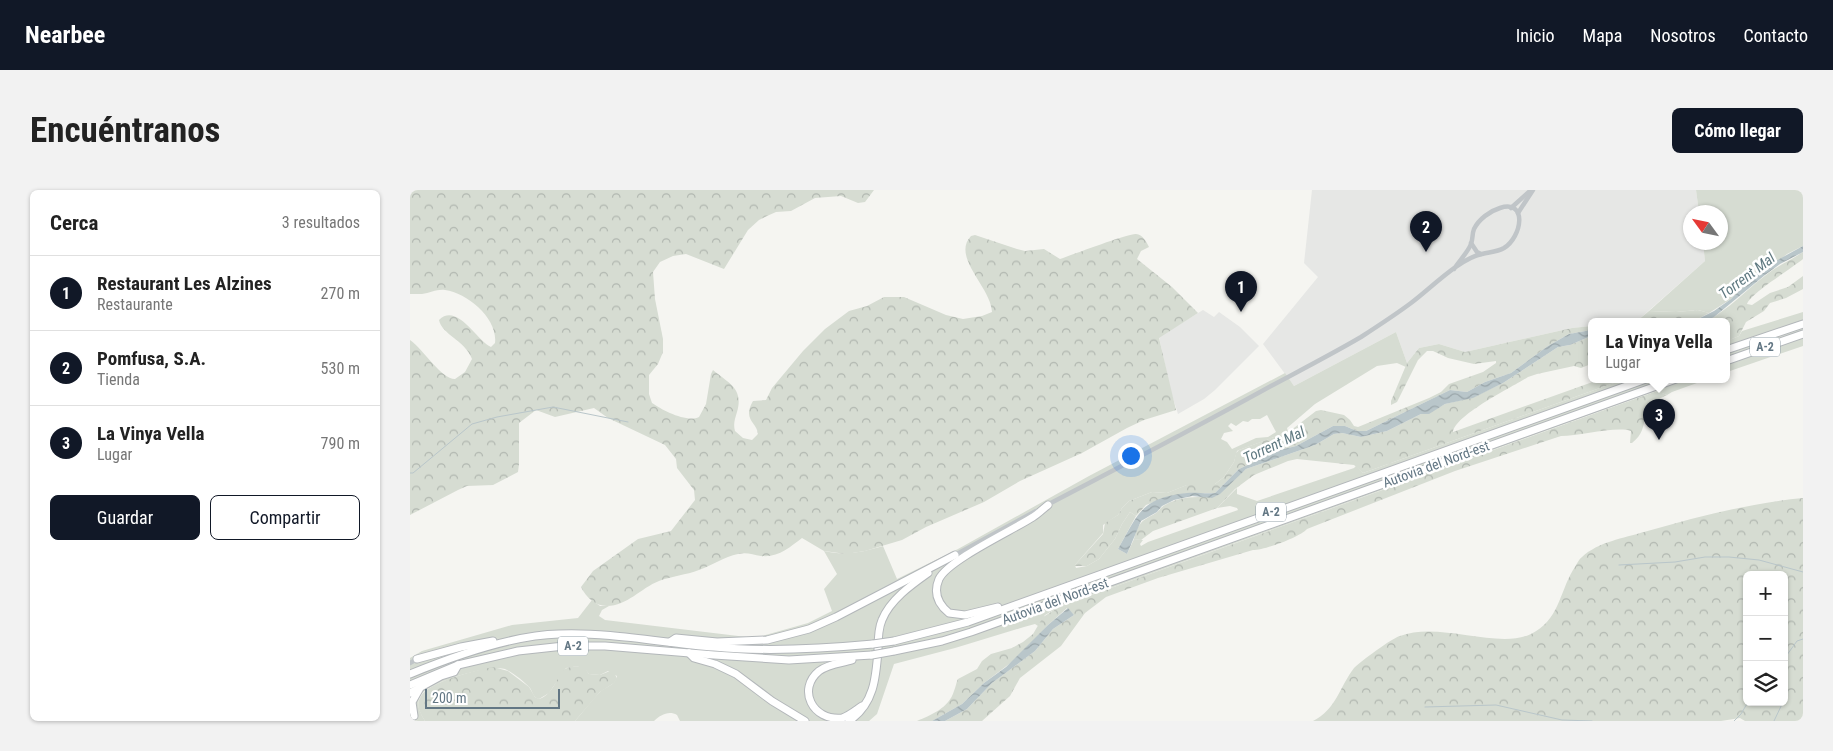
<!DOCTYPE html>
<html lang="es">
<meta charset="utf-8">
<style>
body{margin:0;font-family:"Roboto Condensed",sans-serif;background:#f2f2f2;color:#222}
.controls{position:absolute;right:15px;bottom:15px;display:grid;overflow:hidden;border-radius:8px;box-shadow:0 1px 4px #0004}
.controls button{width:45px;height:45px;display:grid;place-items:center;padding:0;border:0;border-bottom:1px solid #e0e0e0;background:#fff;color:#222;font:25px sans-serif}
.compass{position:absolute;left:1273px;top:15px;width:45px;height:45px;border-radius:50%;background:#fff;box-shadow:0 1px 4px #0004;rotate:303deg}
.scale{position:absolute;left:15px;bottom:12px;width:135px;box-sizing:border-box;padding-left:5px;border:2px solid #637784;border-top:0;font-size:14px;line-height:18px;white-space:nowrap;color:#637784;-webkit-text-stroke:4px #fff;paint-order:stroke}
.you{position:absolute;left:720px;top:265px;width:18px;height:18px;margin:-12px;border:4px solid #fff;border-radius:50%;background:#1a73e8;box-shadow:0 0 0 8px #1a73e833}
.badge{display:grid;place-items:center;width:32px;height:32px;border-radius:50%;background:#111827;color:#fff;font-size:16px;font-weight:700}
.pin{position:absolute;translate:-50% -41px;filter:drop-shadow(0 1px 2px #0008)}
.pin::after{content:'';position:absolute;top:26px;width:18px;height:15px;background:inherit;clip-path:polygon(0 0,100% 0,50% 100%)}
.popup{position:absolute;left:1178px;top:128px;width:142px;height:65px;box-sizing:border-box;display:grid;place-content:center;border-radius:8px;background:#fff;filter:drop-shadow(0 1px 4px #0005);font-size:16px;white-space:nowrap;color:#767676}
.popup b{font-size:19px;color:#222}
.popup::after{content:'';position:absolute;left:50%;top:100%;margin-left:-10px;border:10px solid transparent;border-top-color:#fff}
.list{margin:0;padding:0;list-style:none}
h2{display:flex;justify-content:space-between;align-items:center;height:65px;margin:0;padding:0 20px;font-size:21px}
h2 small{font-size:16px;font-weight:400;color:#767676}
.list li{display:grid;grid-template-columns:32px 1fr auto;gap:15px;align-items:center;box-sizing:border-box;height:75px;padding:0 20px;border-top:1px solid #e0e0e0}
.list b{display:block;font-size:19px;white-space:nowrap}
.list p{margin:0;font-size:16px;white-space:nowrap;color:#767676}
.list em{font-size:16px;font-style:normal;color:#767676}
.actions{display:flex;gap:10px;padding:15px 20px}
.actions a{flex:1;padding:11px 0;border:1px solid #111827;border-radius:8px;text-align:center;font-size:18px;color:#111827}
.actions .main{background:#111827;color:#fff}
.icon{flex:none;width:28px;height:28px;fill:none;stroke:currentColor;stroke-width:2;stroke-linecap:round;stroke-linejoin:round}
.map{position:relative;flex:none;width:1393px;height:531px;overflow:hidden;border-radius:8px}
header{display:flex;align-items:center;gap:30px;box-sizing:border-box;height:70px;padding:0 25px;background:#111827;color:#fff}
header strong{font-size:24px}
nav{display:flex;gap:28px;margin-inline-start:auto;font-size:18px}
.intro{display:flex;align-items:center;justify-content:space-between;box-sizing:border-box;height:120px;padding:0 30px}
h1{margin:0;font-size:35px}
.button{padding:12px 22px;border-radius:8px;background:#111827;color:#fff;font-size:18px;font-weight:700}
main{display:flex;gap:30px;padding:0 30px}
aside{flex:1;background:#fff;border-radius:8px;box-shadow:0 1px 4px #0004}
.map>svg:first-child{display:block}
.built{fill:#e6e7e5}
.green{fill:#d6dcd2;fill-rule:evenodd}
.forest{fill:url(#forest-crowns);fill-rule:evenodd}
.water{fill:url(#water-waves)}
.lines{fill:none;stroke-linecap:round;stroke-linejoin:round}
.stream{stroke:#b9c6ca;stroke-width:1}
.motorway-casing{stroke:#b3b7ba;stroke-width:9}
.tertiary{stroke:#c0c5c8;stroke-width:4.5}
.motorway{stroke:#fff;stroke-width:7}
.motorway-bridge-casing{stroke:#b3b7ba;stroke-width:9;stroke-linecap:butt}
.motorway-bridge{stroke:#fff;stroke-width:7}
.labels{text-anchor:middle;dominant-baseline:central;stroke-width:5;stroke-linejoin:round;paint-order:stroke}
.shield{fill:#fff;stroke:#92a0a9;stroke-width:1}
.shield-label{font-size:12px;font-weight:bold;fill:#637784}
.street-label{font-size:14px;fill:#637784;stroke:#fff}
.water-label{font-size:15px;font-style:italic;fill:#5f7981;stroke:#fff}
</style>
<header>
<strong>Nearbee</strong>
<nav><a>Inicio</a><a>Mapa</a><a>Nosotros</a><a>Contacto</a></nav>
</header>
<div class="intro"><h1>Encuéntranos</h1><a class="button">Cómo llegar</a></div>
<main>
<aside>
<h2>Cerca<small>3 resultados</small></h2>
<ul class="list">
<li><span class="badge">1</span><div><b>Restaurant Les Alzines</b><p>Restaurante</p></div><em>270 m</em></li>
<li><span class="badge">2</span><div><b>Pomfusa, S.A.</b><p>Tienda</p></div><em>530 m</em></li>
<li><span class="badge">3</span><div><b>La Vinya Vella</b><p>Lugar</p></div><em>790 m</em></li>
</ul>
<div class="actions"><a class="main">Guardar</a><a>Compartir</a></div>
</aside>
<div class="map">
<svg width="1393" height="531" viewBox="0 0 1393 531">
<defs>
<pattern id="forest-crowns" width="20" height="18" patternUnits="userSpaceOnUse" patternTransform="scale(1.25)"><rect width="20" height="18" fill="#d6dcd2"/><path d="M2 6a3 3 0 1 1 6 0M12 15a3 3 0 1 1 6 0" fill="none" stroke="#b1b7b0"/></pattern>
<pattern id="water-waves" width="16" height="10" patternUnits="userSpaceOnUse" patternTransform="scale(1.25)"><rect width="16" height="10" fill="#b9c6ca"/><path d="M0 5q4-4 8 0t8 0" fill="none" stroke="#9aa6aa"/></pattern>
</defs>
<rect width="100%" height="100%" fill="#f5f5f1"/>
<g class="built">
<path d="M902,0H1286L1289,22H1280V52L1293,53L1295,71L1227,131H1182L1181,136L1162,138L1055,162L1029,154L1009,158L997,173L986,142L884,196L853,154L908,87L894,73Z"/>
<path d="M793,120L804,127L809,122L830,137L849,156L805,200L794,209L768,224L761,202L749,147Z"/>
</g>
<g class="green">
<path d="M1286,0H1393V56L1377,64L1321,109L1299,123L1288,120L1266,122L1239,121L1295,71L1293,53L1310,52V22H1289Z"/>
<path d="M1393,122V156L1317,182V151L1329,146L1332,141Z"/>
<path d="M986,142L997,173L996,177L987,173L967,176L905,214L877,238L878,242L829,260L827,261L824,272L814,287L805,294L777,295L757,303L742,302L719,311L712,318L708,325L693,335V343L665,375L666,378L677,376L689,369L705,349L712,334L720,322L726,326L708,359L717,364L724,349L733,350L730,354L731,356L738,352L828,320L827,318L820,316L807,318L827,298V304L847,311L944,278L946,276L953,283L1215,189H1298L1262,202L1257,205L1246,201L651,416L635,425L628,436L625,434L614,437L545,458L484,474L467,524L459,531H270L267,525C259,520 250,525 244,531H165C173,522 181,511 190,502C196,496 205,496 207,486L198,481L190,485L179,484C173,475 166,476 156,478L139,503L129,509C123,507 123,503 120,498C115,492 102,482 95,479C81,474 17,492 10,506C6,515 10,523 15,531H0V468L12,461L102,435L168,428L182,410L190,416H199L192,420L189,426L195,430L345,448L398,433L422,421L414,399L427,384L414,361C436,366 453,362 473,356L487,389L548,359L679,286L875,183L884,196ZM857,225L866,242L858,247L846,248L822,259L817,252L811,249L814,243L823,241L818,236L821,233L826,236L833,231L838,232L842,229H850Z"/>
</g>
<g class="forest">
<path d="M0,0H464L455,12L448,13L431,6L405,8L381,21L366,22L357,26L349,30L338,40L314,79L276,64L263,66L250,72L243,82L245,109L253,149V162L248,174L239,185V204L242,213C252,220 277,233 289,227L296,214L301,184L303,180C318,193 334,198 327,222C325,229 323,234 325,241L333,248L342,250L348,244C347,232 332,230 343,211L356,210L362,198L393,161L415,139L439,121L457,116L474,107H494L536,125L553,129L572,126L582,122C581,97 541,67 561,46L565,45L607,59L615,61L634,59L650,69C662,65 719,43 726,44C733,45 736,51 739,57L731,61L727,69L762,97L788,123L749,148L766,220L734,230L717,238L672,263L610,291L574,312L516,337L492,350L455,361L436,364L414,361L392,348C380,357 368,368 351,366C343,365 337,362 328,364C314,367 303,375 289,380C276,385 262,386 249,391C231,398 217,416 197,416C185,416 176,407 171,397L183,381L228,349L261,341L285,310L284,300L267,278L266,269L255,255L198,228L184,218L145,227L126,220L109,233V274L108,282L83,295L57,296L48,300L0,325V150C14,160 31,189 45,189L55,182L62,169C55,150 32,145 29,130C47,112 67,151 81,157L85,153C88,129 58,103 35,100C27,99 20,103 12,104C8,104 4,104 0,104Z"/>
<path d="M1393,62V69C1381,79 1341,103 1337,114L1342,115L1360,103L1378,97L1393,86V99L1376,108L1360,113L1354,121L1336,132L1329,146L1317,151L1316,131H1297C1319,119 1336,100 1356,85C1367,76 1381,70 1393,62Z"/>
<path d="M1288,120L1299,123L1284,131H1227L1239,121L1266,122Z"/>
<path d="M1181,136V140L1159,144L1138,156L1101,183L1075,192L1057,202L1040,200L956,241H947L935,236H923L886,256L870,260L829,279L805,303H779L757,307L736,315L726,326L720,322L712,334L705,349L689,369L677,376H664L693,344L695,333L708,325L712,318L719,311L742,302L757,303L779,294H805L814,287L824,272L826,263L829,260L880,241L906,221L911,220L934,225L940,230L944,236L948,237L1019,208L1031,202L1039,194L1073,182L1086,173V171L1064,174L1038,168L1023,161H1017L1008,170L987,212L981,215V211L997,173L1009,158L1029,154L1055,162L1162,138Z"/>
<path d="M1181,146V174L1171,178L1164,176L1127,184L1118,187C1102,197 1045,225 1043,242L1191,189H1215L953,283L944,275L887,269L878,271L844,285L825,299L807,318L743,341L731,350L724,349C729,331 732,331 746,323C750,320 751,317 755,315C770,306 785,307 802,307L836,279L905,255L924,244L932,243L951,247L977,241L1011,224L1019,223L1035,214L1064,207L1093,193L1148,157L1160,155Z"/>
<path d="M1247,201L1257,205C1223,220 1244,236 1222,253H1220L1221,241C1206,236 1170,246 1151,246L1045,281L897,339C890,347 855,360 843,360L748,388L696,407L675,423L651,456L610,488L600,506L572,531H535L557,519L582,493L625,461L643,439L664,425L657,418L638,435L607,468L574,493L552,514L522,531H507C521,525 539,518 544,501C546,496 546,493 548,489L567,479L572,471L581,464L602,458L613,452L623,444L633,427L651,416Z"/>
<path d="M1393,308V531H1335L1330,528L1311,531H903C926,520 930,496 944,478C950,472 982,448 990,446C1029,431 1088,460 1121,444C1149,430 1149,404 1163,380C1166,376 1168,370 1172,367C1188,352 1214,348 1234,342C1287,327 1339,313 1393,308ZM1337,385H1374V512H1337Z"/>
<path d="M83,477L98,481L119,497L125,507L129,509C145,504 147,483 157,478C161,476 169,477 174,477L179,484L190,485L200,481L205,484L207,489L204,493L190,502L165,531H15C10,523 5,515 11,506C18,492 67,480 83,477Z"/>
</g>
<g class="water">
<path d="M1393,56V62L1370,74L1355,85L1304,127L1297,131H1284L1304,121L1321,109L1353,78Z"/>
<path d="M1181,140V146L1160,155L1148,157L1093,193L1063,208L1035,214L1019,224H1011L977,241L951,247L932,243L924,244L905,255L836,279L810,304L802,308L782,306L764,310L752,316L747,322L731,331L717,364L708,359C728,324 731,308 777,303C786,302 795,304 805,303L829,279L870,260L886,256L923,236H935L947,241H956L1040,200L1057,202L1075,192L1101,183L1138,156L1159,144Z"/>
<path d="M658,418L664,425L643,439L625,461L582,493L557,519L535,531H522L552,514L574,493L596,477L638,435Z"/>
</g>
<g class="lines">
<g class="stream">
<path d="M0,283H3L62,234L87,227L143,217L218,232"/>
<path d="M1209,375L1265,372L1295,367H1319L1349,370L1393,382"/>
<path d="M1374,469L1387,451L1393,449"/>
<path d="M1015,517L1086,515L1152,530L1182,531"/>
<path d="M1324,531L1331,524L1338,512"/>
<path d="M1364,531L1373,512"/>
</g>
<g class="motorway-casing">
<g id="motorway">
<path d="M1316,160L1393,134"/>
<path d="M1316,171L1393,144"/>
<path d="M588,417L555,425L539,423C528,414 523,403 529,389C538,370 603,340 623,327C628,324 633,319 638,315"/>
<path d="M484,451L558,432L1236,189"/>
<path d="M260,452L266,448L307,452L357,450L399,439L426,427L545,365"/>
<path d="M484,461L532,451L561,442L1266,189"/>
<path d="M279,463L284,468L305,474L326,484L362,511L395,531"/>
<path d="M7,469L51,457L83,451"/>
<path d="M442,470C432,473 418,474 409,481C387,499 402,531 432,528C439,526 446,520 452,516"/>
<path d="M0,484C44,466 102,445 149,444C201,442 253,453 304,457C357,462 410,459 463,454"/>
<path d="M0,495L48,475L108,461L154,456H195L304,465L379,470L462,465"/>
<path d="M0,503L31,486L44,482L48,475"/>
<path d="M4,526L2,512L10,498"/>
<path d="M439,531C464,514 466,488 468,460C468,450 468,439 472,430C480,410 501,395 518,383"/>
</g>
</g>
<g class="tertiary">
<path d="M1101,18L1121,0"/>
<path d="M1108,23L1123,0"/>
<path d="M1061,53L1067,62L1071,64"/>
<path d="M637,315C712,276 787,237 861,196C891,180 922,164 951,147C968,136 985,125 1001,113C1020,99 1050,68 1072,64C1080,62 1087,62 1094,58C1112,47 1118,9 1090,18C1080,21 1069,29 1064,39C1062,44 1063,49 1061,54C1058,62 1049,71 1044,79"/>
<path d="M545,365L626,321"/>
<path d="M0,473L7,469"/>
</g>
<use href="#motorway" class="motorway"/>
<g class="motorway-bridge-casing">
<g id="motorway-bridge">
<path d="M463,454L484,451"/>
<path d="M462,465L484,461"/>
</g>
</g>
<use href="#motorway-bridge" class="motorway-bridge"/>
</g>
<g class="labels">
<g class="shield">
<rect x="1340" y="147.5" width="30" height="19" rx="4"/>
<rect x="846" y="312.5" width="30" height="19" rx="4"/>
<rect x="148" y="446.5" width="30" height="19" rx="4"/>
</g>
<g class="shield-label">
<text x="1355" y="157">A-2</text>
<text x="861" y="322">A-2</text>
<text x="163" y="456">A-2</text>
</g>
<g class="street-label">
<text transform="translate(1026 274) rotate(-20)">Autovia del Nord-est</text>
<text transform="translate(645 411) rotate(-20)">Autovia del Nord-est</text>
</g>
<g class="water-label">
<text transform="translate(1337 86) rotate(-37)">Torrent Mal</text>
<text transform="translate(864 255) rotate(-25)">Torrent Mal</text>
</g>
</g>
</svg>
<div class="controls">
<button>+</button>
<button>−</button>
<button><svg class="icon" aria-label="layers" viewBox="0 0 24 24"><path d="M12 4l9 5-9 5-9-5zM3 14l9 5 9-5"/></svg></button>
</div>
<svg class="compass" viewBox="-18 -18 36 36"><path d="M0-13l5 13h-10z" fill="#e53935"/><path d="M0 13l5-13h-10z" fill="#767676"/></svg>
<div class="scale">200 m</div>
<div class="you"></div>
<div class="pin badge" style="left:831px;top:122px">1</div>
<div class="pin badge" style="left:1016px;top:62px">2</div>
<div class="pin badge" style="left:1249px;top:250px">3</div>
<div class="popup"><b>La Vinya Vella</b>Lugar</div>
</div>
</main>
